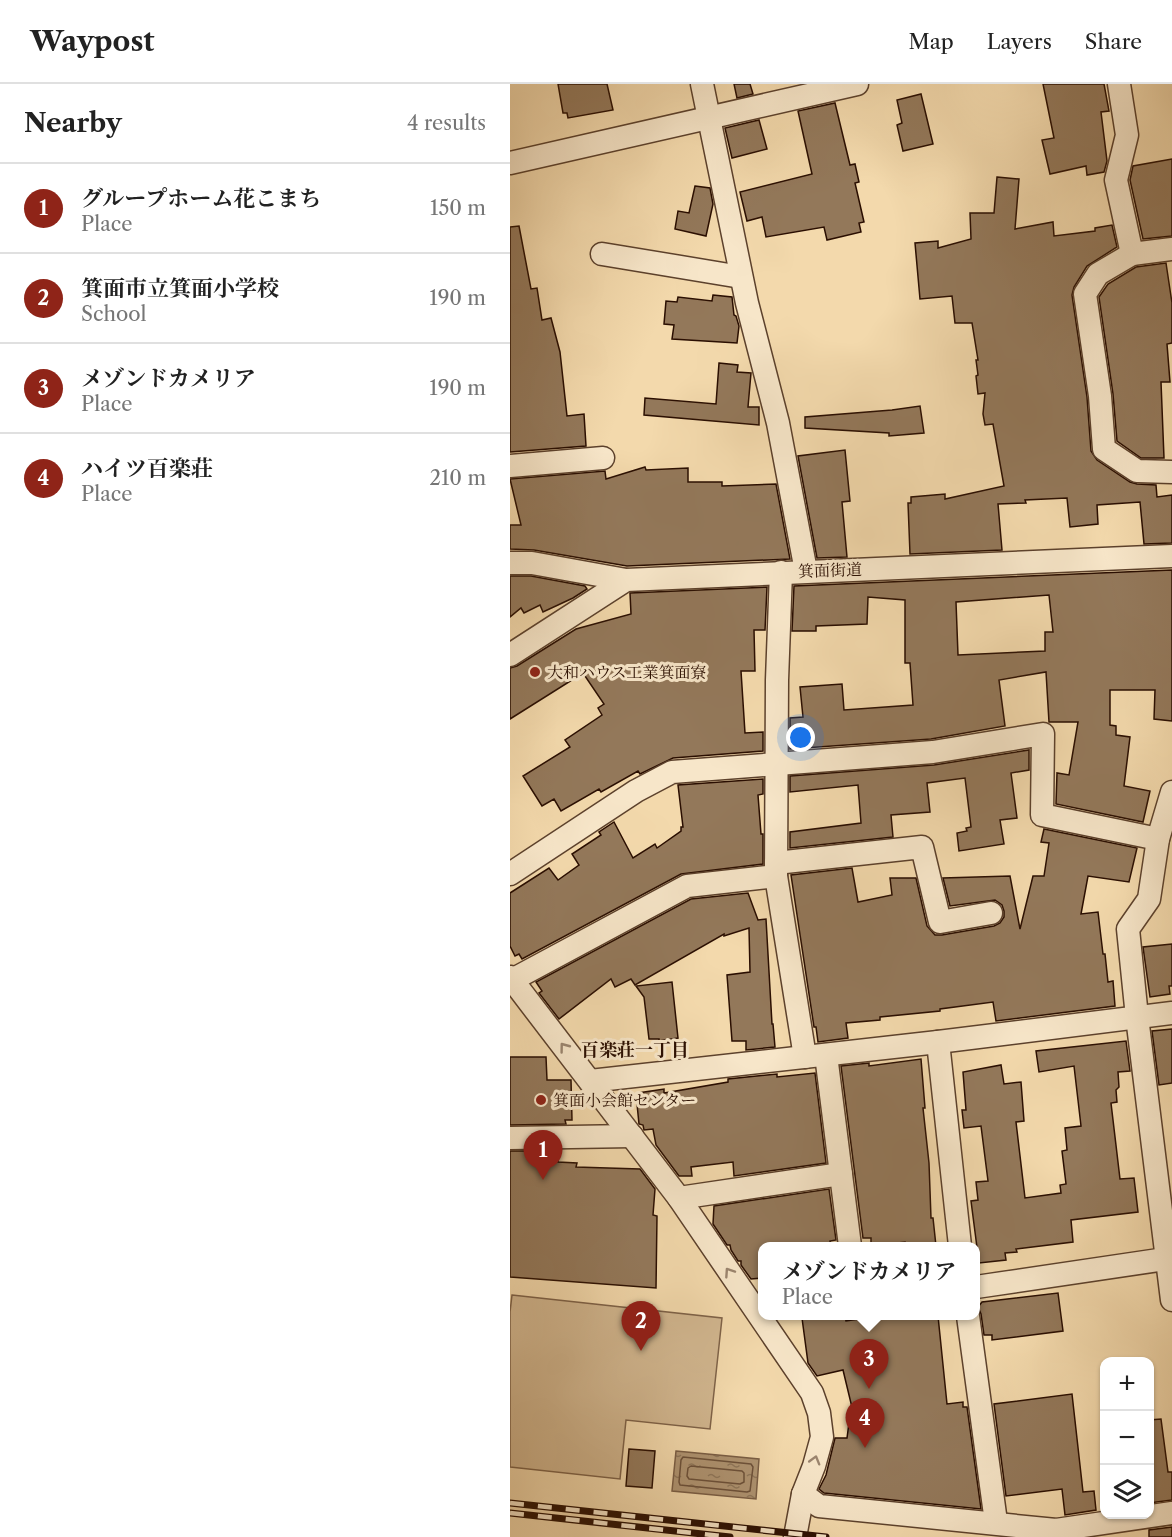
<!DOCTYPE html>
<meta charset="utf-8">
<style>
body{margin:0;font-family:"Libre Caslon Text","Noto Serif JP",serif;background:#f6f6f6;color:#222}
.controls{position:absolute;right:18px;bottom:18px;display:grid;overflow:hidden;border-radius:12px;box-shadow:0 2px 4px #0004}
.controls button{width:54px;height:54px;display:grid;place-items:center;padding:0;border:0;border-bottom:2px solid #e0e0e0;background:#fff;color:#222;font:30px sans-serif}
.you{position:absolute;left:291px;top:654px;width:21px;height:21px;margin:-15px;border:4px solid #fff;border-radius:50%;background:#1a73e8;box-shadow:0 0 0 9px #1a73e833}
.badge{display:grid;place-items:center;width:39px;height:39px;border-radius:50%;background:#8f2418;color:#fff;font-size:20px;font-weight:700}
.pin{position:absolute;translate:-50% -50px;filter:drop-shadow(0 2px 3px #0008)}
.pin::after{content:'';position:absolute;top:32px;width:21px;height:18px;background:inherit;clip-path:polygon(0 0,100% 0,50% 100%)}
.popup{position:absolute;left:248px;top:1158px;width:222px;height:78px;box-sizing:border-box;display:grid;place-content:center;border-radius:12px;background:#fff;filter:drop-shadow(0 2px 4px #0005);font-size:20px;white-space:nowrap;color:#767676}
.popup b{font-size:22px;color:#222}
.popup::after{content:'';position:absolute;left:50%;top:100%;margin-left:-12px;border:12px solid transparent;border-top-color:#fff}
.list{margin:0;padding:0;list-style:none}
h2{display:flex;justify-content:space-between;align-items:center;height:78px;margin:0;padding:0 24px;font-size:26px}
h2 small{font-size:20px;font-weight:400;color:#767676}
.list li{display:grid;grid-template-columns:39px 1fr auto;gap:18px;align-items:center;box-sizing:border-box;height:90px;padding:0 24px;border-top:2px solid #e0e0e0}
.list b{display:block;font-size:22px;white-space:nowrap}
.list p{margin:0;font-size:20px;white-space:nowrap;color:#767676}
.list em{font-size:20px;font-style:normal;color:#767676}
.icon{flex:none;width:33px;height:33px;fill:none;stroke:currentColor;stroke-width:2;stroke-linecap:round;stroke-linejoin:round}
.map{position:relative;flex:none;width:662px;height:1453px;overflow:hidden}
header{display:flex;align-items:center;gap:36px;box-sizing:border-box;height:84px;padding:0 30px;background:#fff;border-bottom:2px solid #e0e0e0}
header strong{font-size:28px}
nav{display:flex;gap:33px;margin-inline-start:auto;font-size:21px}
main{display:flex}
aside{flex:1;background:#fff}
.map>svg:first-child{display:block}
.garden{fill:#d1b68f;stroke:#7e6248;stroke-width:1.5}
.water{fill:url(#water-ripples);stroke:#7a5e45;stroke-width:1.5}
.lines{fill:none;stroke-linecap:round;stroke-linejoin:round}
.shore{stroke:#6c513a;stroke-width:1.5}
.building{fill:#93785a;stroke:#2a0e01;stroke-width:1.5;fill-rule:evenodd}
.minor-casing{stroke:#5c412c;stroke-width:25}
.minor{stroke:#f7e6c9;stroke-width:22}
.rail-casing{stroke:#2a0e01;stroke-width:7}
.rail{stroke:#f7e6c9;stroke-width:4.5;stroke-dasharray:14;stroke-linecap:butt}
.oneway{stroke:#9b856f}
.poi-dot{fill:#8f2418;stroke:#f7e6c9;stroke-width:2}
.labels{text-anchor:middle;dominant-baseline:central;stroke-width:6;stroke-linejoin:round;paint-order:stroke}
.street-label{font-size:16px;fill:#2a0e01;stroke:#f7e6c9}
.poi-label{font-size:16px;fill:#2a0e01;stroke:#f7e6c9;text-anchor:start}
.neighbourhood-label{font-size:18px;font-weight:bold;fill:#2a0e01;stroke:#f7e6c9}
</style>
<header>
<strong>Waypost</strong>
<nav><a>Map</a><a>Layers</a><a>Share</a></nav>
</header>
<main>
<aside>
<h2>Nearby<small>4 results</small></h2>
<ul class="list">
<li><span class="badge">1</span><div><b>グループホーム花こまち</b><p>Place</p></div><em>150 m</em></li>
<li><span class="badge">2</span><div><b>箕面市立箕面小学校</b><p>School</p></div><em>190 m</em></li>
<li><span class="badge">3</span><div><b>メゾンドカメリア</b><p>Place</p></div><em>190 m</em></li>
<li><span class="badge">4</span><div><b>ハイツ百楽荘</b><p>Place</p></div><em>210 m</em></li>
</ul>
</aside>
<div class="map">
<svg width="662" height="1453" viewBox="0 0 662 1453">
<defs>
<pattern id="water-ripples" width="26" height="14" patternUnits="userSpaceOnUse" patternTransform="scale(1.5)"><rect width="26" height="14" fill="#af9472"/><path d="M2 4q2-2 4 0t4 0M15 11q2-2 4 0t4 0" fill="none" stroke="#8f775b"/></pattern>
</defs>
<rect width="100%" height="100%" fill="#f3d9ac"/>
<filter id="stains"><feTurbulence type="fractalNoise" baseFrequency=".00333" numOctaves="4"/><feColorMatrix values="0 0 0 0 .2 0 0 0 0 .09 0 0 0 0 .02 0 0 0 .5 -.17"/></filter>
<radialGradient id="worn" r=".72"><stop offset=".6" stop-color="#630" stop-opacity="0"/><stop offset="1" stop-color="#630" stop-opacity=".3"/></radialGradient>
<path class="garden" d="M2,1211L212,1234L200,1345L116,1336L110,1395L0,1383V1228Z"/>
<path class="water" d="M166,1367L249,1375L246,1415L162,1407Z"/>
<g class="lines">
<g class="shore">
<path d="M173,1373L241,1380L243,1383L240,1407L237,1408L170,1401L169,1398L171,1376Z"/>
<path d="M181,1382L232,1387L234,1389V1398L230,1400L179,1395L177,1392L178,1384Z"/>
</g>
</g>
<g class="building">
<path d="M48,0H97L103,26L58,34L57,29H53Z"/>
<path d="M224,0H240L243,10L227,14Z"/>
<path d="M533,0H594L599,27L591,28L597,77L594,88L577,91L576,82L540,90L532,56L544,54Z"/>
<path d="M411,10L423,60L393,67L387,41L392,39L387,16Z"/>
<path d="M325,19L340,81L345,80L349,98L345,99L354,138L349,139L351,148L317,156L314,143L256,153L252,133L237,137L230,108L302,90L288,27Z"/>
<path d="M249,36L257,65L222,74L215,44Z"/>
<path d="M662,75V152L633,155L620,96L623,82Z"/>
<path d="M487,93L509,95L505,145L543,138L544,152L585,147V144L602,141L607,163L577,182L564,203L562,211L577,313L581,367L587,376L620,398L627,400L646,401L647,413L662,411V459L634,460L630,418L587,421L588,440L560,443L557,414L515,416L516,419L488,420L492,466L400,470L398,419H401V413L435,410V415L494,402L483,340L475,341L473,330L475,309L468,310L466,292L468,291L466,276H468L462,239H445L442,212L410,215L405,159L428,157V164L461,155L460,129H484Z"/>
<path d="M185,102L200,104L203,120L196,152L165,145L168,127L179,129Z"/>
<path d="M9,142L21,205L27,204L32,236L41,234L50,268L57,332L74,330L76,362L0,368V143Z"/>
<path d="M656,179L662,219V259L657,260L660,298H651L654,374H631L607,357L603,310L589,213L598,200L626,183Z"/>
<path d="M203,211L222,213L224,231L226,232L229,242L227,259L162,255L164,241L154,240L156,217L167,218L168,213L202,217Z"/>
<path d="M209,279L228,281L227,288L241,289L238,323H249V341L134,331L135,314L206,320Z"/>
<path d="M410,322L414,349L379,352V349L295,344V333L382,326Z"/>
<path d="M335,366L340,417L332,418L337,473L307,474L288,372Z"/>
<path d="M135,383L136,386L178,384V398H212V402L266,400L280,475L117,482L24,466L0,465V441H11L0,395L95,387L96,395Z"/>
<path d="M662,486V637L644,635L645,606H600V641L606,642V651L620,653L614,702L640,707L633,738L546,720L547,689L559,691L568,638H539L536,588L489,596L495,642L421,655L280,665V634L293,633L290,603L332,600L334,626L403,621L400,579H395V516L358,513L357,540L306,542V547H282L284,502ZM539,511L543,548H535V567L448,571L446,518Z"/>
<path d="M0,492H21L75,502L77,505L63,514L33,528L30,521L14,529L11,524L0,533Z"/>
<path d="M257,503L255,546H244L245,587H231L235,649L253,648V667L163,674L130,690L128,687L91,708L89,705L51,727L44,715L32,722L13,692L60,663L55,656L92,631L88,624L94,620L73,589L0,635V584L7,582L66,545L121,530L120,509Z"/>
<path d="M519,666V686L501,689L507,734L490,736L494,760L449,767L447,749L457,747L456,744L461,743L455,694L417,699L420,728L381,731L383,753L280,764V748L351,739L348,701L280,708V692L424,681Z"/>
<path d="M253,695V710L248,711L251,750H253V780L171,790L12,875L9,870L5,872L0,862V809L39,784L48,796L69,781L62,770L91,751L89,748L104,738L123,774L145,760L147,764L171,747V743H173L168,701Z"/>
<path d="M534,745L627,764L619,798L578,792L571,830L588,828L593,870H595L598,898L603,897L605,922L486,937L483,918L430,925V927L370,933V936L336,939L338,954L308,958L306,943H304L281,791L342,784L348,818L382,811L380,794H406L417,842L425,851H432L484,842L490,839L494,833V827L492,821L485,816L440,822L433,794L500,792L510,845L523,792H534L539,759L531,758Z"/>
<path d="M238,809L248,836L256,835L262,940H263L265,963L236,966V957H222L217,891L240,888L239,844L214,852V850L125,901L121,895L105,903L101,895L49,935L29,909L32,907L26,898L181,815Z"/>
<path d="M662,860V902H659L660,910L640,913L633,863Z"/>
<path d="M162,898L168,954L149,957V955H139L134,913L126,902Z"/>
<path d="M662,945V999L649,1001L642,947Z"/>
<path d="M616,957L620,987L608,988L609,1003L606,1006L607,1018L601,1019L610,1095L624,1094L628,1128L561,1136L563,1158L506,1165L507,1168L495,1169L496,1176L469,1179L461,1117L468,1116L466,1098L478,1097L471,1042L454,1044L452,1026H456L453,988L491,981L494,1000L511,998L514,1037L506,1038L515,1114L551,1109L550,1101L556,1100L552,1067L557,1066L555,1044L571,1042L564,982L529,988L526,967Z"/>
<path d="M0,973H36L37,996H61L62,1036H55L56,1040L0,1041Z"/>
<path d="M411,975L415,1024H413L419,1079L421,1134H423L426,1162H395V1158L361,1162V1154H353L331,982L359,979V982Z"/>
<path d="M305,989L316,1079L224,1092L223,1078L181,1083L182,1092H169L146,1061L143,1045L134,1046L133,1041L129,1040L127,1020H129L128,1009L154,1005V1009L218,998V995L267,990V993Z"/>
<path d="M0,1067H48V1078L67,1079L66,1083L130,1085L145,1105L143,1131L147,1132L146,1204L0,1193Z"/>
<path d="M319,1105L326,1156L320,1157L321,1162H252V1194L241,1195L231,1181V1177H228L221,1166L220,1161H217L203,1140L204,1122Z"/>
<path d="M548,1209L553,1247L482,1256V1251H474L471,1230L468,1223L472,1218Z"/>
<path d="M314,1232V1235L335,1232L336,1237L371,1232H428L437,1320L453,1318V1323H457L471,1425L314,1409L309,1405L316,1391L325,1354H337L339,1339L346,1340L333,1286L307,1292L298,1279L292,1234Z"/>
<path d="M562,1310L573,1408L584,1407L586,1426L555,1431L552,1405L496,1412L484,1320Z"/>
<path d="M651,1335L658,1388H662V1416L639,1419V1336Z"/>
<path d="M119,1365L145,1367L142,1404L116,1402Z"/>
<path d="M662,1443V1453H639V1446Z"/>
</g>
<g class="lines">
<g class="minor-casing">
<g id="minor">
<path d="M192,0L237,219L268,339L296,487"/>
<path d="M609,0L617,51L606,96L622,170"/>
<path d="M0,79L347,0"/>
<path d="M662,165L622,170L588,190L575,210L590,312L594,365L627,387L662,388"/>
<path d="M92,170L231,193"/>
<path d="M0,382L93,374"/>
<path d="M0,479H22L116,496"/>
<path d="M271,488L267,596L266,792L295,973"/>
<path d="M0,571L116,496L662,472"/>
<path d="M662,708L648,755L639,815L618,845L627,933L662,1216"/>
<path d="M266,779L412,763L430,838L481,829"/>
<path d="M0,790L126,707L162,688L423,668L533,650L532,731L648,755"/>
<path d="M0,893L169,1114L302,1309L309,1329L312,1353L304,1382L293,1410L285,1453"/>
<path d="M2,896L177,802L266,792"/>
<path d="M428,958L450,1162"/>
<path d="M316,971L340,1162"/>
<path d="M80,997L428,958L662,929"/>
<path d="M0,1054L122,1052"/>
<path d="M169,1114L331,1090"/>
<path d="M466,1203L662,1174"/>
<path d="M458,1232L486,1438"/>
<path d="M293,1410L309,1422L546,1446L662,1429"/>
</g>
</g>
<use href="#minor" class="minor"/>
<g class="rail-casing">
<g id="rail">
<path d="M0,1419L316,1453"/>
<path d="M0,1429L220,1453"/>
</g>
</g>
<use href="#rail" class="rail"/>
</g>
<defs><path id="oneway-chevron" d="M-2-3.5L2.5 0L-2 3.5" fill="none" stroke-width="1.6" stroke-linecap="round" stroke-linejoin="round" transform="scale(1.5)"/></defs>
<g class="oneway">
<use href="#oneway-chevron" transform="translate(54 963) rotate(-127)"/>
<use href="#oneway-chevron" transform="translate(219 1188) rotate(-124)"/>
<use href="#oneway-chevron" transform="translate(305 1376) rotate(-74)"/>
</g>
<g class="poi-dot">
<circle cx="25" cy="588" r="6"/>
<circle cx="31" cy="1016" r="6"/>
</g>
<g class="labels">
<g class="street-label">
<text transform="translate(320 486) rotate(-2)">箕面街道</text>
</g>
<g class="poi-label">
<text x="37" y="588">大和ハウス工業箕面寮</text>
<text x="43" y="1016">箕面小会館センター</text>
</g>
<g class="neighbourhood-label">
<text x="125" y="966">百楽荘一丁目</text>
</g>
</g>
<rect width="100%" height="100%" filter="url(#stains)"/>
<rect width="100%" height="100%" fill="url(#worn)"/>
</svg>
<div class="controls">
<button>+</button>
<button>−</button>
<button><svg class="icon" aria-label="layers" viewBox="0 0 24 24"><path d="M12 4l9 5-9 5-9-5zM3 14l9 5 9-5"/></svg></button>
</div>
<div class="you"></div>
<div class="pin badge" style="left:33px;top:1096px">1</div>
<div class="pin badge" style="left:131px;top:1267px">2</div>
<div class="pin badge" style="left:359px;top:1305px">3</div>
<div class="popup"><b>メゾンドカメリア</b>Place</div>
<div class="pin badge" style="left:355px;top:1364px">4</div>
</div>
</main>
